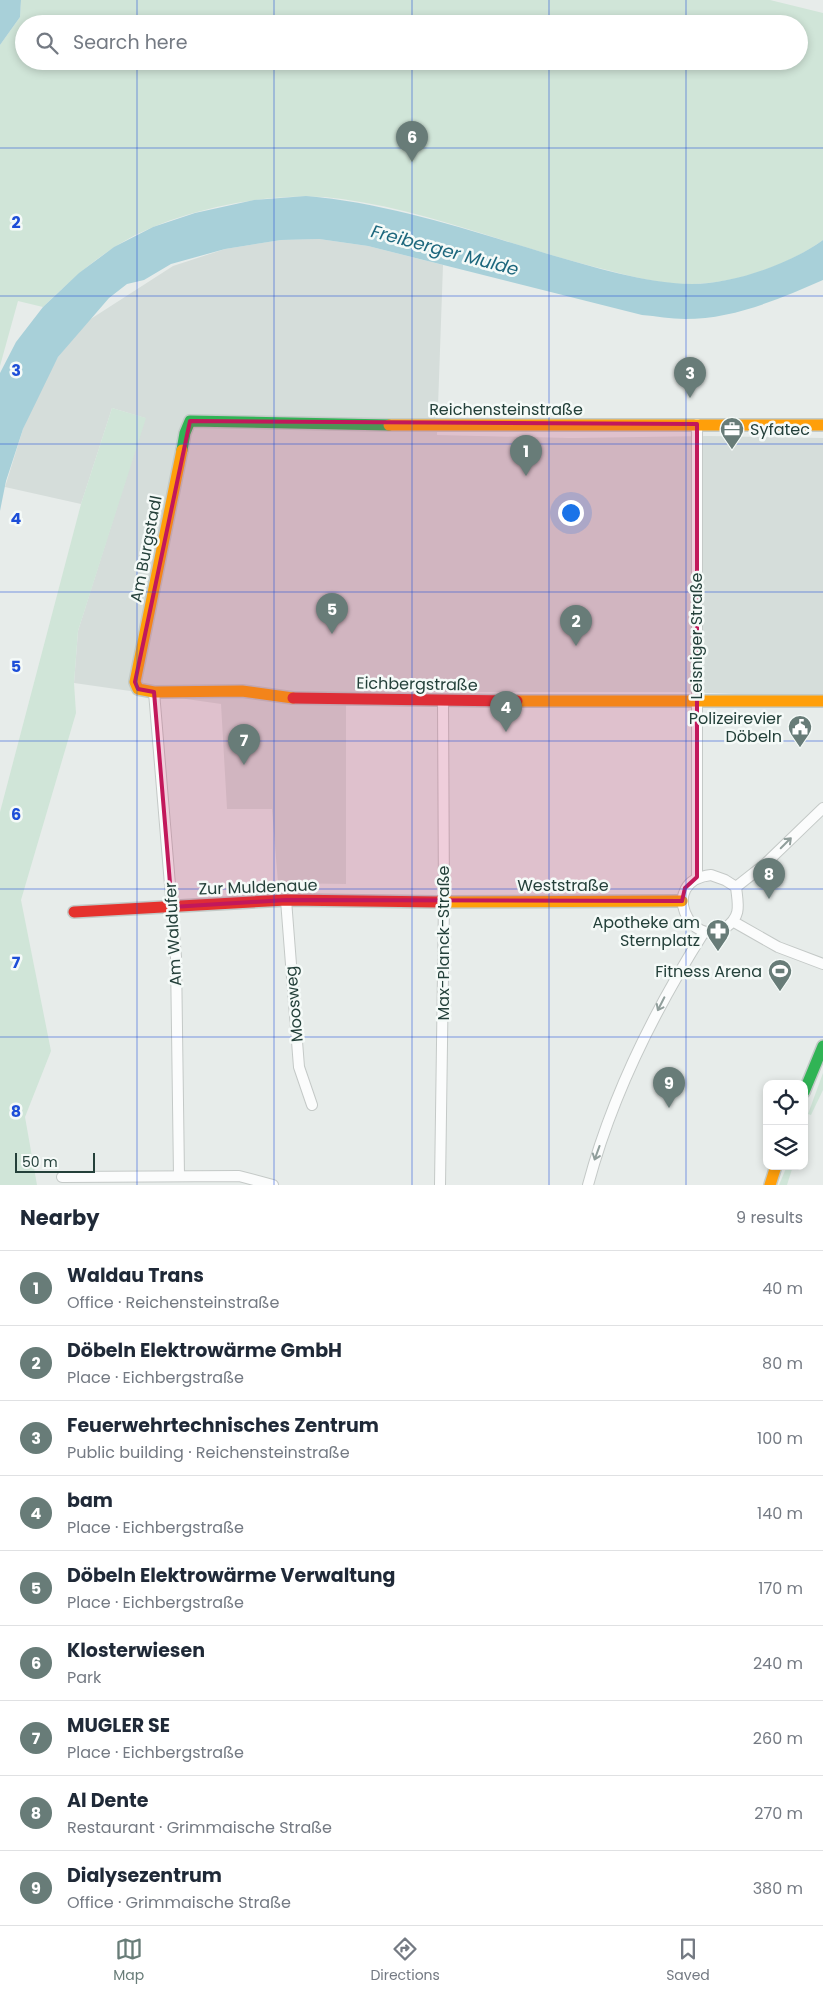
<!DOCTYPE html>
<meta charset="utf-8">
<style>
body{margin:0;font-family:Poppins,sans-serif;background:#f6f6f7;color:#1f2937}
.controls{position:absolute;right:15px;bottom:15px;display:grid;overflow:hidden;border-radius:10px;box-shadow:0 2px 8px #0003}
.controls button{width:45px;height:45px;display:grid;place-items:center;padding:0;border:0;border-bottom:1px solid #e0e1e3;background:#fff;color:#1f2937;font:25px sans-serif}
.scale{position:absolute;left:15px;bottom:12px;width:80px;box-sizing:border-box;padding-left:5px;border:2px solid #24403a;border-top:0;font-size:14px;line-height:18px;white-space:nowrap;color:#24403a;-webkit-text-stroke:4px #f5faf8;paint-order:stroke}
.you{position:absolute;left:570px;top:512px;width:18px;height:18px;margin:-12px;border:4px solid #fff;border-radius:50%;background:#1a73e8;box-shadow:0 0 0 8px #1a73e833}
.badge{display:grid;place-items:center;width:32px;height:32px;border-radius:50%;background:#687c78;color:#fff;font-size:16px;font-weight:700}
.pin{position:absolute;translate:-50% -41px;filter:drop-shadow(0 1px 2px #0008)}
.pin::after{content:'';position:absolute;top:26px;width:18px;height:15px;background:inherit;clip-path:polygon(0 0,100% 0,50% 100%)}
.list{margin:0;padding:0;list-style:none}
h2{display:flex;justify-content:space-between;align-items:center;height:65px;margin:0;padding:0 20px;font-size:21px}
h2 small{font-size:16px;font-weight:400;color:#747a83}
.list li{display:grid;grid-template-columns:32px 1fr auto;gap:15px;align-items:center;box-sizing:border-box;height:75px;padding:0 20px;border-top:1px solid #e0e1e3}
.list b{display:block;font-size:19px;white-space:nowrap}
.list p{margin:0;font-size:16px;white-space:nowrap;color:#747a83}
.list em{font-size:16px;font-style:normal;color:#747a83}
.icon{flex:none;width:28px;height:28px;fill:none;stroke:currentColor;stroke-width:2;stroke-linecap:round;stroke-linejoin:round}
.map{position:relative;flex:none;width:823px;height:1185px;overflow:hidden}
.search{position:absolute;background:#fff;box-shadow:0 2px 8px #0003;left:15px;right:15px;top:15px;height:55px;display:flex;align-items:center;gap:12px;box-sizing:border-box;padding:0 18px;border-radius:28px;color:#747a83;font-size:19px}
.sheet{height:740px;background:#fff}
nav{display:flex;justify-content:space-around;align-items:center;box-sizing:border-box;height:70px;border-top:1px solid #e0e1e3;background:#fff;font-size:14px;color:#747a83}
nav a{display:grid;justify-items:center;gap:2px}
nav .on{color:#687c78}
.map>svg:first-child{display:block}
.built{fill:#d5ddda}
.green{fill:#d0e5d8;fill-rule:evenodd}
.water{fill:#a8d0d9}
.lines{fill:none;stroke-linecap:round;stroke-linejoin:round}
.street-casing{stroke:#c4c9c7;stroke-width:12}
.fast-casing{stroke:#c2cac7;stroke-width:14}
.slow-casing{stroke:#c2cac7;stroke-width:14}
.jam-casing{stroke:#c2cac7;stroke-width:14}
.street{stroke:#fbfcfc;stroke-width:10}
.fast{stroke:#30b455;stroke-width:11}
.slow{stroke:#ff9f0a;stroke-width:11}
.jam{stroke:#e5322d;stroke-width:11}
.oneway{stroke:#909e9b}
.marked{fill:#c2185b;fill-opacity:0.2;stroke:#c2185b;stroke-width:4;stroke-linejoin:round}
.grid{fill:none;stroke:#1d4ed8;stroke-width:1;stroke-opacity:0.55}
.labels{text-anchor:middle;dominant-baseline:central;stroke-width:5;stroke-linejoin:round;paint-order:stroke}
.street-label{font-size:16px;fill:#24403a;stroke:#f5faf8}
.poi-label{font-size:16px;fill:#24403a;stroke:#f5faf8;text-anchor:end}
.water-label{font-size:18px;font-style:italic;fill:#1d677d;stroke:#f5faf8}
.grid-label{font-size:16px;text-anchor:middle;font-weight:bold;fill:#1d4ed8;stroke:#f5faf8;stroke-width:5;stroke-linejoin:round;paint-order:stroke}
</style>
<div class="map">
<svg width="823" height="1185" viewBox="0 0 823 1185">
<rect width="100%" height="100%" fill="#e7ecea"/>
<path class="built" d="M319,239L368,246L443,265L437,435L571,438L708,436L823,438V697L679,692H346V884L278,883L272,809H227L221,704L74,683L78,631L145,418L112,408L81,504L5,487L23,429L38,395L58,357L86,322L173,266L225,249L281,240Z"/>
<g class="green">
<path d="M21,0H770L823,13V240C787,266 738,282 694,284C662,285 630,276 599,268C513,247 430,211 342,199C274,189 170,210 113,248C87,265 65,286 43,307L18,301L0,366V45L20,17ZM24,24H799V61H24Z"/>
<path d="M112,408L146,418L78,631L74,683L76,713L21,900L51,1051L25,1117L37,1185H0V812L81,504Z"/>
<path d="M823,1073V1090L811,1115L808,1114Z"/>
<path d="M787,1166H793L787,1185H779Z"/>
</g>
<g class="water">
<path d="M0,0H21L20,17L0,45Z"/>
<path d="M306,196C389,203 468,230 548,254C594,267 643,283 692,284C733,284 790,264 823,240V280C779,299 734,319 685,319C671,319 656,316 642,315L368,246L319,239L281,240L225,249L171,264L144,280L127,284L109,298L58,357L23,429L6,481L0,511V373L16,342L43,307L79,273L114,247L153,227L195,213L254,200Z"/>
</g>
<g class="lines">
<g class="street-casing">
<g id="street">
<path d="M154,692L176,957L179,1176"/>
<path d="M711,875L725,880L736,887C738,905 742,916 725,928C691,951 657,881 711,875Z"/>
<path d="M697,877V424"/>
<path d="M736,887L764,865L823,808"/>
<path d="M286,900L299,1067L312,1105"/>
<path d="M734,922L778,947L823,964"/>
<path d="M62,1177L239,1176L273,1185"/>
<path d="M440,1185L444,902L443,701"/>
<path d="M588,1185C612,1095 654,1011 704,932"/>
</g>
</g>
<g class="fast-casing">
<g id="fast">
<path d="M182,450L185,433L190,421L389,425"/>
<path d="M804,1092L823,1046"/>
</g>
</g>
<g class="slow-casing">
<g id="slow">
<path d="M389,425H823"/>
<path d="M182,450L135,682L138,689L154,692L242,691L293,698"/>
<path d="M517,701H823"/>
<path d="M438,902L682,901"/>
<path d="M770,1185L776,1166"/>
</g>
</g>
<g class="jam-casing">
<g id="jam">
<path d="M293,698L517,701"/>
<path d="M74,912L286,900L438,902"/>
</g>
</g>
<use href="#street" class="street"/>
<use href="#fast" class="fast"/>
<use href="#slow" class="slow"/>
<use href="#jam" class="jam"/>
</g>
<defs><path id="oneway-shaft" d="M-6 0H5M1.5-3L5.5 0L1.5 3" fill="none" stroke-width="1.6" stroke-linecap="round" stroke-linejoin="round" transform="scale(1.25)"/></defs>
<g class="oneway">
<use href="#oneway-shaft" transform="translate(786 843) rotate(-45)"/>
<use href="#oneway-shaft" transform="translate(661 1004) rotate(117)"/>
<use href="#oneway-shaft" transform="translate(597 1153) rotate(110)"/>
</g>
<path class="marked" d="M190,421L697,424V877L685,888L682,901L286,900L172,907L154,692L138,689L135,682Z"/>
<path class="grid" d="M137,0V24M274,0V24M412,0V24M549,0V24M686,0V24M137,61V1185M274,61V1185M412,61V1185M549,61V1185M686,61V1185M0,148H823M0,296H823M0,444H823M0,592H823M0,741H823M0,889H823M0,1037H823"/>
<defs>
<g id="office-pin" transform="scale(1.25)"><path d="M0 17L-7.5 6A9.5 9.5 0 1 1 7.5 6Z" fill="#687c78" stroke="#f5faf8"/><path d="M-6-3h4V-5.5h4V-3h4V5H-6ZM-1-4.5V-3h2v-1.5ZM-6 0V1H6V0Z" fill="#fff"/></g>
<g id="civic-pin" transform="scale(1.25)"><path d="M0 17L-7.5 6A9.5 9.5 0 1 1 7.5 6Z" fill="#687c78" stroke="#f5faf8"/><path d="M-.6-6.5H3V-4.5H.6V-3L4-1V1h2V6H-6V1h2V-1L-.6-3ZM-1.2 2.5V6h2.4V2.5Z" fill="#fff"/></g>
<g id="pharmacy-pin" transform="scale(1.25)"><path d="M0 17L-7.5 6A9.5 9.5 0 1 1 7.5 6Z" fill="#687c78" stroke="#f5faf8"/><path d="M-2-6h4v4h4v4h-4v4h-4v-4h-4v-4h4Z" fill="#fff"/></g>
<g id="stadium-pin" transform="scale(1.25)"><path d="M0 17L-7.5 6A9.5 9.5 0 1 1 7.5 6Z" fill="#687c78" stroke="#f5faf8"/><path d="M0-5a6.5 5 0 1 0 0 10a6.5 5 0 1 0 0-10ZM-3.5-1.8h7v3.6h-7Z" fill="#fff"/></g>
</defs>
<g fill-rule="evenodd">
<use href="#office-pin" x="732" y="429"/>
<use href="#civic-pin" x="800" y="727"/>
<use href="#pharmacy-pin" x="718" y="931"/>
<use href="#stadium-pin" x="780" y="971"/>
</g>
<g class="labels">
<g class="street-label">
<text x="506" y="409">Reichensteinstraße</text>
<text transform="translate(146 549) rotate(-79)">Am Burgstadl</text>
<text transform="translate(696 636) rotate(-90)">Leisniger Straße</text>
<text transform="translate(417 684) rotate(1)">Eichbergstraße</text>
<text x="563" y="885">Weststraße</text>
<text transform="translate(258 887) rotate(-2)">Zur Muldenaue</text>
<text transform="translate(173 934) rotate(-93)">Am Waldufer</text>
<text transform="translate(443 943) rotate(-90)">Max-Planck-Straße</text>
<text transform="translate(294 1004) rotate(-95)">Moosweg</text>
</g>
<g class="poi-label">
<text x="750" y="429" text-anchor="start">Syfatec</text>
<text x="782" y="718">Polizeirevier<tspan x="782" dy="18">Döbeln</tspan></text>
<text x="700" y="922">Apotheke am<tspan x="700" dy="18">Sternplatz</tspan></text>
<text x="762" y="971">Fitness Arena</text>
</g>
<g class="water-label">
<text transform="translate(445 250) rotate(15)">Freiberger Mulde</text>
</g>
</g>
<g class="grid-label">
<text x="16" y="228">2</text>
<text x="16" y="376">3</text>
<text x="16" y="524">4</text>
<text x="16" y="672">5</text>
<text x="16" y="820">6</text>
<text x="16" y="968">7</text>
<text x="16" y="1117">8</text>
</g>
</svg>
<div class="controls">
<button><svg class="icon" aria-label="locate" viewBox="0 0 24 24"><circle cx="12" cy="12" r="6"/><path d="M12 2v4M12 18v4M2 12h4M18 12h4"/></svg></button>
<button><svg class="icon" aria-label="layers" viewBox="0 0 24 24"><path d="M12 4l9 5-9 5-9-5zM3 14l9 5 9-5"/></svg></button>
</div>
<div class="scale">50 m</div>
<div class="you"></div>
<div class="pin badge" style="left:526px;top:476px">1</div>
<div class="pin badge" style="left:576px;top:646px">2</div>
<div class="pin badge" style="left:690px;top:398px">3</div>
<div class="pin badge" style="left:506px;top:732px">4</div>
<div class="pin badge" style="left:332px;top:634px">5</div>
<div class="pin badge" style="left:412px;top:162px">6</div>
<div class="pin badge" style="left:244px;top:765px">7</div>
<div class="pin badge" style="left:769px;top:899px">8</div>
<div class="pin badge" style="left:669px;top:1108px">9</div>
<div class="search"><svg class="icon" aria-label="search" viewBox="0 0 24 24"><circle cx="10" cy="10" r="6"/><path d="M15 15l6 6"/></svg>Search here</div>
</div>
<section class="sheet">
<h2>Nearby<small>9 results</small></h2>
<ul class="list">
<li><span class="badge">1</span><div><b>Waldau Trans</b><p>Office · Reichensteinstraße</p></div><em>40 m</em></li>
<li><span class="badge">2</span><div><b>Döbeln Elektrowärme GmbH</b><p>Place · Eichbergstraße</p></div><em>80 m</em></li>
<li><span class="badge">3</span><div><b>Feuerwehrtechnisches Zentrum</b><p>Public building · Reichensteinstraße</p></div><em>100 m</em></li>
<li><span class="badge">4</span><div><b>bam</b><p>Place · Eichbergstraße</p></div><em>140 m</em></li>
<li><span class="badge">5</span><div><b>Döbeln Elektrowärme Verwaltung</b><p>Place · Eichbergstraße</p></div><em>170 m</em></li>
<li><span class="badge">6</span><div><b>Klosterwiesen</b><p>Park</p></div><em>240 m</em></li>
<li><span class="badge">7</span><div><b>MUGLER SE</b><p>Place · Eichbergstraße</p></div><em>260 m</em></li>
<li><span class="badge">8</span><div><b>Al Dente</b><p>Restaurant · Grimmaische Straße</p></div><em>270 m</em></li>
<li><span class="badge">9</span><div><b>Dialysezentrum</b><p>Office · Grimmaische Straße</p></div><em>380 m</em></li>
</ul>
</section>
<nav>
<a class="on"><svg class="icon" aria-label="map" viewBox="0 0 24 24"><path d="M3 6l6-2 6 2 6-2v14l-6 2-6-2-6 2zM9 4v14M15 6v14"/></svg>Map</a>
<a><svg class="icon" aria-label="directions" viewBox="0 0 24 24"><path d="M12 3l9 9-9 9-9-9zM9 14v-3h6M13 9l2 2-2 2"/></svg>Directions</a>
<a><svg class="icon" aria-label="saved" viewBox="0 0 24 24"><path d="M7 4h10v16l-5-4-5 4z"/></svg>Saved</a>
</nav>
